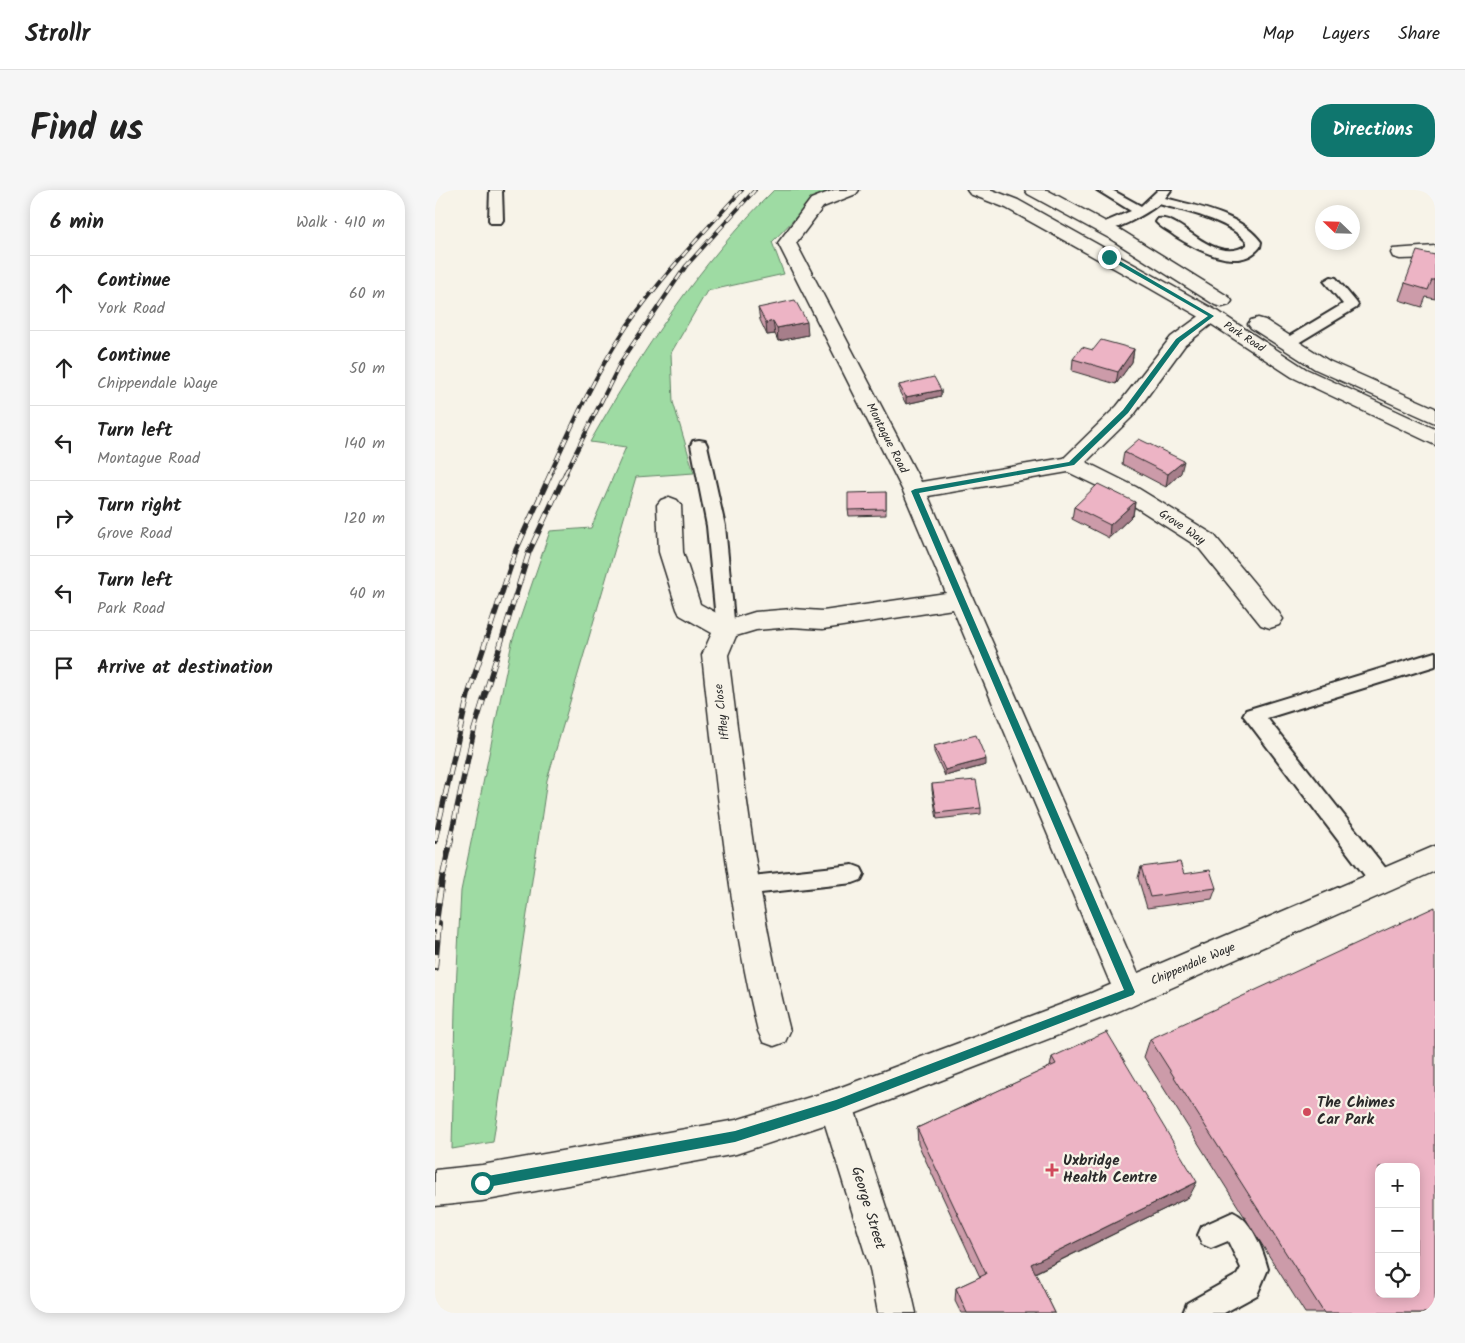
<!DOCTYPE html>
<meta charset="utf-8">
<style>
body{margin:0;font-family:Kalam,sans-serif;background:#f6f6f6;color:#222}
.controls{position:absolute;right:15px;bottom:15px;display:grid;overflow:hidden;border-radius:10px;box-shadow:0 2px 12px #0003}
.controls button{width:45px;height:45px;display:grid;place-items:center;padding:0;border:0;border-bottom:1px solid #e0e0e0;background:#fff;color:#222;font:25px sans-serif}
.compass{position:absolute;left:880px;top:15px;width:45px;height:45px;border-radius:50%;background:#fff;box-shadow:0 2px 12px #0003;rotate:293deg}
.stop{position:absolute;width:15px;height:15px;margin:-11px;border:4px solid #0f766e;border-radius:50%;background:#fff}
.stop.end{background:#0f766e;border-color:#fff;box-shadow:0 1px 5px #0008}
.list{margin:0;padding:0;list-style:none}
h2{display:flex;justify-content:space-between;align-items:center;height:65px;margin:0;padding:0 20px;font-size:21px}
h2 small{font-size:16px;font-weight:400;color:#767676}
.list li{display:grid;grid-template-columns:32px 1fr auto;gap:15px;align-items:center;box-sizing:border-box;height:75px;padding:0 20px;border-top:1px solid #e0e0e0}
.list b{display:block;font-size:19px;white-space:nowrap}
.list p{margin:0;font-size:16px;white-space:nowrap;color:#767676}
.list em{font-size:16px;font-style:normal;color:#767676}
.icon{flex:none;width:28px;height:28px;fill:none;stroke:currentColor;stroke-width:2;stroke-linecap:round;stroke-linejoin:round}
.map{position:relative;flex:none;width:1000px;height:1123px;overflow:hidden;border-radius:20px}
header{display:flex;align-items:center;gap:30px;box-sizing:border-box;height:70px;padding:0 25px;background:#fff;border-bottom:1px solid #e0e0e0}
header strong{font-size:24px}
nav{display:flex;gap:28px;margin-inline-start:auto;font-size:18px}
.intro{display:flex;align-items:center;justify-content:space-between;box-sizing:border-box;height:120px;padding:0 30px}
h1{margin:0;font-size:35px}
.button{padding:12px 22px;border-radius:20px;background:#0f766e;color:#fff;font-size:18px;font-weight:700}
main{display:flex;gap:30px;padding:0 30px}
aside{flex:1;background:#fff;border-radius:20px;box-shadow:0 2px 12px #0003}
.map>svg:first-child{display:block}
.green{fill:#9edba3;stroke:#648367}
.lines{fill:none;stroke-linecap:round;stroke-linejoin:round}
.lane-casing{stroke:#2b2b2b;stroke-width:4}
.street-casing{stroke:#2b2b2b;stroke-width:3}
.secondary-casing{stroke:#2b2b2b;stroke-width:3}
.lane{fill:#f7f3e8;fill-rule:evenodd}
.street{fill:#f7f3e8;fill-rule:evenodd}
.secondary{fill:#f7f3e8;fill-rule:evenodd}
.rail-far2-casing{stroke:#2b2b2b;stroke-width:4}
.rail-far1-casing{stroke:#2b2b2b;stroke-width:5.5}
.rail-casing{stroke:#2b2b2b;stroke-width:6}
.rail-far2{stroke:#f7f3e8;stroke-width:2.5;stroke-dasharray:8;stroke-linecap:butt}
.rail-far1{stroke:#f7f3e8;stroke-width:4;stroke-dasharray:11;stroke-linecap:butt}
.rail{stroke:#f7f3e8;stroke-width:4.5;stroke-dasharray:14;stroke-linecap:butt}
.wall{fill:#cc9ba9;stroke:#2b2b2b}
.shaded-wall{fill:#a67e8a;stroke:#2b2b2b}
.building{fill:#edb4c5;stroke:#2b2b2b;fill-rule:evenodd}
.route{fill:#0f766e}
.poi-dot{fill:#d1495b;stroke:#f7f3e8;stroke-width:2}
.labels{text-anchor:middle;dominant-baseline:central;stroke-width:4.5;stroke-linejoin:round;paint-order:stroke}
.far-street-label{font-size:11px;fill:#2b2b2b;stroke:#f7f3e8}
.street-label{font-size:12px;fill:#2b2b2b;stroke:#f7f3e8}
.near-poi-label{font-size:15px;font-weight:bold;fill:#2b2b2b;stroke:#f7f3e8;text-anchor:start}
.near-street-label{font-size:15px;fill:#2b2b2b;stroke:#f7f3e8}
</style>
<header>
<strong>Strollr</strong>
<nav><a>Map</a><a>Layers</a><a>Share</a></nav>
</header>
<div class="intro"><h1>Find us</h1><a class="button">Directions</a></div>
<main>
<aside>
<h2>6 min<small>Walk · 410 m</small></h2>
<ul class="list">
<li><svg class="icon" aria-label="ahead" viewBox="0 0 24 24"><path d="M12 20V5M6 11l6-6 6 6"/></svg><div><b>Continue</b><p>York Road</p></div><em>60 m</em></li>
<li><svg class="icon" aria-label="ahead" viewBox="0 0 24 24"><path d="M12 20V5M6 11l6-6 6 6"/></svg><div><b>Continue</b><p>Chippendale Waye</p></div><em>50 m</em></li>
<li><svg class="icon" aria-label="left" viewBox="0 0 24 24"><path d="M17 20v-9H6M10 6l-5 5 5 5"/></svg><div><b>Turn left</b><p>Montague Road</p></div><em>140 m</em></li>
<li><svg class="icon" aria-label="right" viewBox="0 0 24 24"><path d="M7 20v-9h11M14 6l5 5-5 5"/></svg><div><b>Turn right</b><p>Grove Road</p></div><em>120 m</em></li>
<li><svg class="icon" aria-label="left" viewBox="0 0 24 24"><path d="M17 20v-9H6M10 6l-5 5 5 5"/></svg><div><b>Turn left</b><p>Park Road</p></div><em>40 m</em></li>
<li><svg class="icon" aria-label="arrive" viewBox="0 0 24 24"><path d="M6 21V4h12l-3 4 3 4H6"/></svg><div><b>Arrive at destination</b></div></li>
</ul>
</aside>
<div class="map">
<svg width="1000" height="1123" viewBox="0 0 1000 1123">
<rect width="100%" height="100%" fill="#f7f3e8"/>
<filter id="ink" filterUnits="userSpaceOnUse"><feTurbulence type="fractalNoise" baseFrequency=".02" numOctaves="2"/><feDisplacementMap in="SourceGraphic" scale="10" xChannelSelector="R" yChannelSelector="G"/><feConvolveMatrix kernelMatrix="1 2 1 2 8 2 1 2 1" color-interpolation-filters="sRGB"/></filter>
<g filter="url(#ink)">
<path class="green" d="M339,0H399L376,12L337,52L349,84L272,101L236,163L238,212L259,283L201,287L112,590L58,952L17,959L20,819L26,701L77,452L115,341L156,338L191,257L155,252C207,161 264,74 339,0Z"/>
<g class="lines">
<g class="lane-casing">
<g id="lane">
<path d="M55,0H67L68,30L66,33H56L54,30Z"/>
<path d="M662,0H677L706,16L723,0H736L730,8C761,16 806,24 826,52L825,57C804,84 761,59 740,46C734,41 726,38 721,32L723,29C746,24 778,77 812,55V52C792,29 752,22 724,14C713,23 677,44 663,41L661,38L663,35L696,21Z"/>
<path d="M896,87L901,88L921,112L923,115L921,118L858,156H848L846,153L848,150L908,114L889,91Z"/>
<path d="M264,250L270,251L272,255L290,336L300,440L298,445L291,447L284,445L282,440L272,336L256,255L258,251Z"/>
<path d="M1000,462V476L832,528L956,685L959,692L956,699L948,701L940,699L808,525L811,520Z"/>
<path d="M418,675L426,678L429,684L426,690L418,693L308,705L300,703L297,696L300,689L308,687Z"/>
<path d="M798,1022C817,1030 828,1060 833,1079L822,1105L789,1123H748L752,1113L802,1085L806,1078L793,1051L776,1058L767,1054L763,1045L767,1036Z"/>
</g>
</g>
<g class="street-casing">
<g id="street">
<path d="M399,0H424L421,4L388,17L361,53L486,292L629,268L682,216L736,147L770,122L777,120L784,122L787,126L750,155L698,226L651,272L701,297L779,345L844,423L848,429L844,435L835,438L826,435L763,357L685,307L633,282L493,306L711,802L706,812L695,817L684,812L679,802L518,419L388,439L357,437L321,440L301,446L293,465C309,591 323,717 355,841L350,852L339,856L328,852L323,841C293,717 281,591 267,465L277,443L245,425L242,419L224,362L222,315L226,310L234,307L242,310L246,315L248,362L265,414L294,430L320,422L357,419L388,421L511,403L468,301L343,53L376,9Z"/>
<path d="M1000,56V68L965,69L958,67L956,63L958,59Z"/>
<path d="M401,899L413,903L418,915L471,1079L481,1123H443L435,1079L384,915L389,903Z"/>
</g>
</g>
<g class="secondary-casing">
<g id="secondary">
<path d="M532,0H557L583,10L784,122L871,179L1000,239V255L857,187L770,130L711,96L571,18L535,4Z"/>
<path d="M590,0H612L686,40L794,107L797,111L794,115L787,117L780,115L674,48L593,4Z"/>
<path d="M823,128L830,130L894,171L1000,218V233L880,179L816,138L813,134L816,130Z"/>
<path d="M1000,656V681L675,825L401,931L301,964L47,1011L0,1016V980L47,975L301,930L401,899L654,804Z"/>
</g>
</g>
<use href="#lane" class="lane"/>
<use href="#street" class="street"/>
<use href="#secondary" class="secondary"/>
<g class="rail-far2-casing">
<g id="rail-far2">
<path d="M115,284C138,233 161,183 192,136C226,87 267,44 307,0"/>
<path d="M130,284L187,170L251,76L320,0"/>
</g>
</g>
<g class="rail-far1-casing">
<g id="rail-far1">
<path d="M0,650L33,505L81,360L116,283"/>
<path d="M15,650L39,540L94,362L131,283"/>
</g>
</g>
<g class="rail-casing">
<g id="rail">
<path d="M0,651V649"/>
<path d="M0,740L7,690L16,649"/>
<path d="M0,778L4,733"/>
</g>
</g>
<use href="#rail-far2" class="rail-far2"/>
<use href="#rail-far1" class="rail-far1"/>
<use href="#rail" class="rail"/>
</g>
<g class="wall">
<path d="M1000,65V109L991,107L987,117L964,110L970,93Z"/>
<path d="M323,118L373,145L343,151L340,144L332,145L325,130Z"/>
<path d="M699,159L697,172L681,194L637,181L638,169Z"/>
<path d="M464,195L506,200V206L471,214L464,201Z"/>
<path d="M689,262L746,283L731,297L687,274Z"/>
<path d="M451,302V325L414,326L413,320Z"/>
<path d="M700,312L698,325L674,348L637,329L639,317Z"/>
<path d="M499,556L551,575L510,586L499,562Z"/>
<path d="M497,594L546,618V624L502,629L497,600Z"/>
<path d="M706,677L749,684L781,698L777,709L712,718L703,688Z"/>
<path d="M715,849L1000,1123H870L709,867Z"/>
<path d="M617,867L754,1007L600,1083L620,1123H526L520,1111L521,1098L545,1087L483,954L482,938L615,877Z"/>
</g>
<g class="shaded-wall">
<path d="M338,131L340,144L332,145L331,133Z"/>
<path d="M372,132L373,145L343,151L342,138Z"/>
<path d="M699,159L697,172L681,194L683,182Z"/>
<path d="M506,200V206L471,214V207Z"/>
<path d="M749,271L746,283L731,297L733,284Z"/>
<path d="M700,312L698,325L674,348L675,335Z"/>
<path d="M551,569V575L510,586V580Z"/>
<path d="M762,992L754,1007L593,1086L596,1074Z"/>
</g>
<g class="building">
<path d="M982,61L1000,65V90H997L993,100L970,93Z"/>
<path d="M360,110L372,132L342,138L338,131L331,133L323,118Z"/>
<path d="M666,150L699,159L683,182L638,169L647,157L658,160Z"/>
<path d="M499,187L506,200L471,207L464,195Z"/>
<path d="M704,249L749,271L733,284L689,262Z"/>
<path d="M663,294L700,312L675,335L639,317Z"/>
<path d="M451,302V319L413,320V303Z"/>
<path d="M541,545L551,569L510,580L499,556Z"/>
<path d="M541,590L546,618L502,623L497,594Z"/>
<path d="M745,672L749,684L775,680L781,698L715,707L706,677Z"/>
<path d="M1000,717V1123H889L715,849ZM944,977H981V1104H944Z"/>
<path d="M672,842L762,992L596,1074L620,1123H532L521,1098L551,1084L482,938L621,874L617,867Z"/>
</g>
</g>
<path class="route" d="M672,66H676L779,126L745,152L693,223L639,275L484,303L700,802L698,805L401,920L300,952L47,998L43,996L42,993L43,989L47,987L300,941L401,910L689,800L476,301L480,299L634,272L688,220L741,149L773,126L672,68Z"/>
<g class="poi-dot">
<circle cx="872" cy="922" r="5"/>
<path d="M614.5 972.5h5v5h5v5h-5v5h-5v-5h-5v-5h5z"/>
</g>
<g class="labels">
<g class="far-street-label">
<text transform="translate(809 147) rotate(33)">Park Road</text>
</g>
<g class="street-label">
<text transform="translate(452 248) rotate(63)">Montague Road</text>
<text transform="translate(747 337) rotate(34)">Grove Way</text>
<text transform="translate(287 522) rotate(-97)">Iffley Close</text>
<text transform="translate(758 774) rotate(-23)">Chippendale Waye</text>
</g>
<g class="near-poi-label">
<text x="882" y="913">The Chimes<tspan x="882" dy="17">Car Park</tspan></text>
<text x="628" y="971">Uxbridge<tspan x="628" dy="17">Health Centre</tspan></text>
</g>
<g class="near-street-label">
<text transform="translate(433 1018) rotate(73)">George Street</text>
</g>
</g>
</svg>
<div class="controls">
<button>+</button>
<button>−</button>
<button><svg class="icon" aria-label="locate" viewBox="0 0 24 24"><circle cx="12" cy="12" r="6"/><path d="M12 2v4M12 18v4M2 12h4M18 12h4"/></svg></button>
</div>
<svg class="compass" viewBox="-18 -18 36 36"><path d="M0-13l5 13h-10z" fill="#e53935"/><path d="M0 13l5-13h-10z" fill="#767676"/></svg>
<div class="stop" style="left:47px;top:993px"></div>
<div class="stop end" style="left:674px;top:67px"></div>
</div>
</main>
